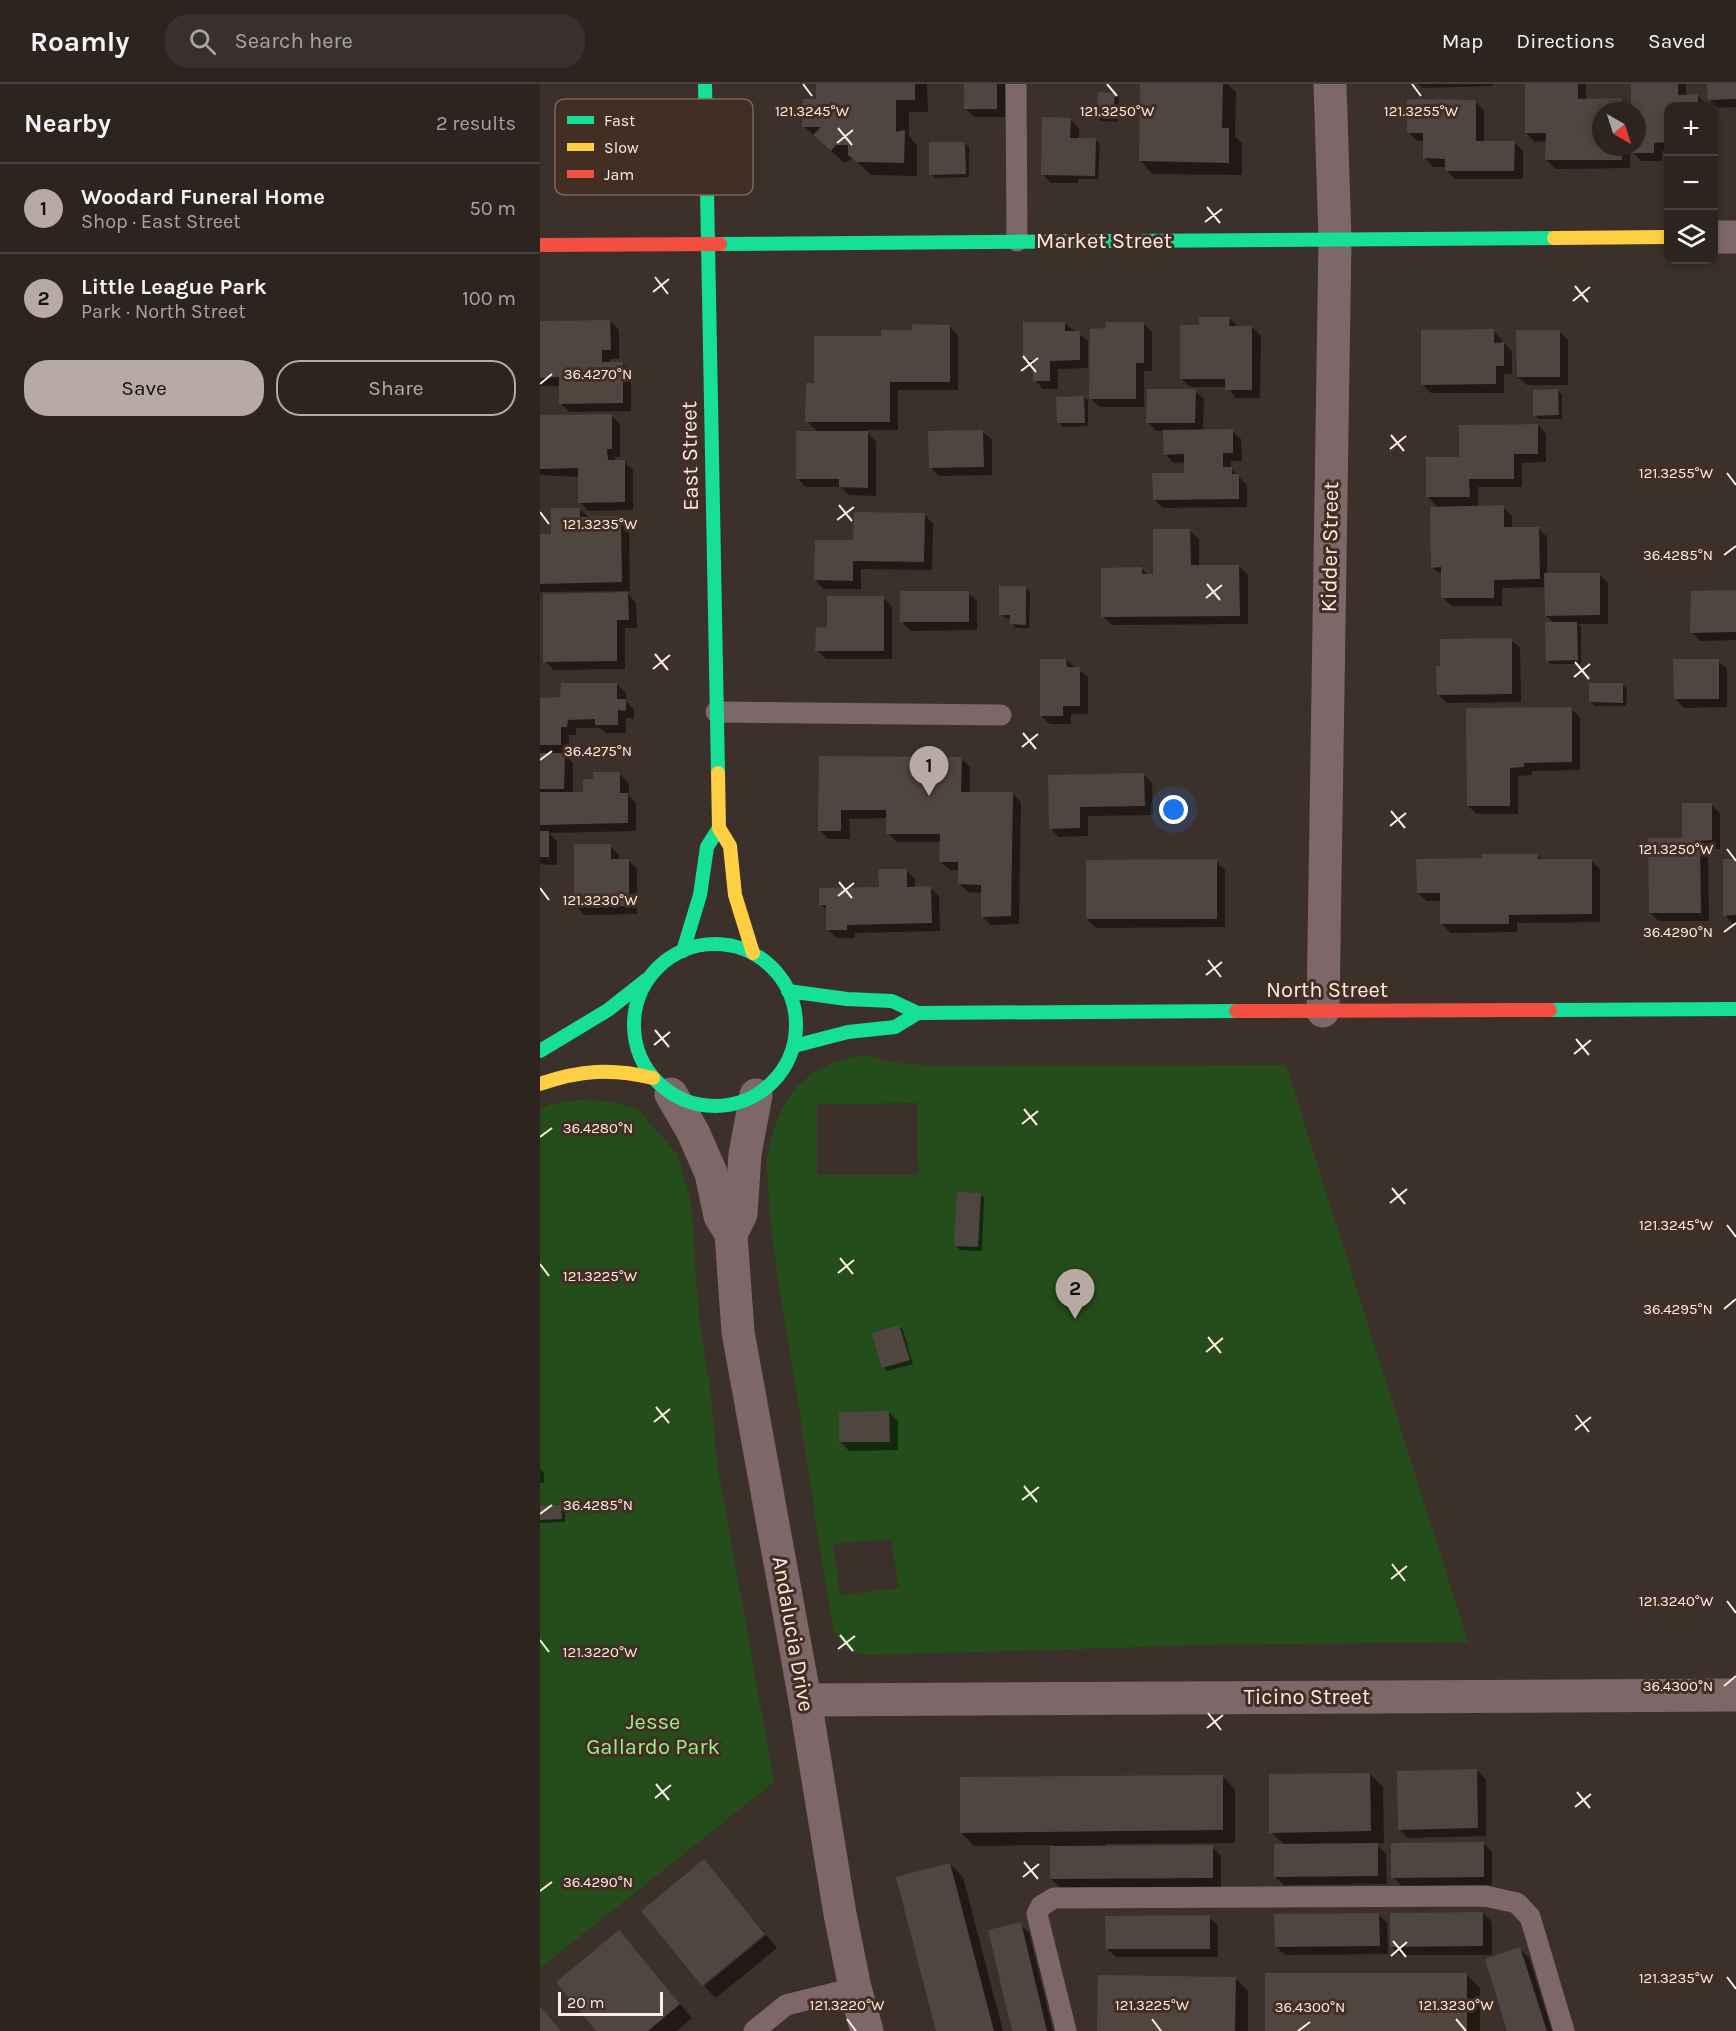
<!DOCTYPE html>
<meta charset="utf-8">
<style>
body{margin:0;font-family:Karla,sans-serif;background:#39302d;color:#f1f3f6}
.controls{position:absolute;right:18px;top:18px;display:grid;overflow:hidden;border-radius:12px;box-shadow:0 3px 9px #0003}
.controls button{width:54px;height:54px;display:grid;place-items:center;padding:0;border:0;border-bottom:2px solid #48413e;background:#2d2420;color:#f1f3f6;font:30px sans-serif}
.compass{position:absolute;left:1052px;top:18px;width:54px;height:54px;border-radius:50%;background:#2d2420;box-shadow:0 3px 9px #0003;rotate:141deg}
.scale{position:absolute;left:18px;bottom:15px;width:105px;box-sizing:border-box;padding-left:6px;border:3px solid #faebe4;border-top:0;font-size:16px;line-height:21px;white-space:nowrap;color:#faebe4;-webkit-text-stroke:4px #432e23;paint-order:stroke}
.you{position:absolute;left:634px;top:726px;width:21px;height:21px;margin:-15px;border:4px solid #fff;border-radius:50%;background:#1a73e8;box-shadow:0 0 0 9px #1a73e833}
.badge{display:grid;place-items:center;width:39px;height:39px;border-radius:50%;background:#b8aaa3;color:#111;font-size:20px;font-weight:700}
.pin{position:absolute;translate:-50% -50px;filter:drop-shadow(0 2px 3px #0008)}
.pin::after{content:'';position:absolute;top:32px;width:21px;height:18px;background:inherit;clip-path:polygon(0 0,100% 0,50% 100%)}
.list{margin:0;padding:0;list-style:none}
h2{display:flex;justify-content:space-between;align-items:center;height:78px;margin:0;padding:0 24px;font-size:26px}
h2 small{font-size:20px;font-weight:400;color:#a7a4a5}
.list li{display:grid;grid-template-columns:39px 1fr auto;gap:18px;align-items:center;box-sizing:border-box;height:90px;padding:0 24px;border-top:2px solid #48413e}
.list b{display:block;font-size:22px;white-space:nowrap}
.list p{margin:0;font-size:20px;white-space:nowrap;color:#a7a4a5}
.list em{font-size:20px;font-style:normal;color:#a7a4a5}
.actions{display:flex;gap:12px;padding:18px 24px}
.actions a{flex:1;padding:14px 0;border:2px solid #b8aaa3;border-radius:24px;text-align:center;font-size:21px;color:#b8aaa3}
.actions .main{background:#b8aaa3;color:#111}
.icon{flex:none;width:33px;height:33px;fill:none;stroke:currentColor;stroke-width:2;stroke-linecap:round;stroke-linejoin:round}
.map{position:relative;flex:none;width:1196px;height:1947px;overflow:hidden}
header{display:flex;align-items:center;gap:36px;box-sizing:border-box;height:84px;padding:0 30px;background:#2d2420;border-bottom:2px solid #48413e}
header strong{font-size:28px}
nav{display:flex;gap:33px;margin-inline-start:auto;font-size:21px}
.search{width:420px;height:54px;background:#39302d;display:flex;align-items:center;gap:15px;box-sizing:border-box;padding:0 21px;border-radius:24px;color:#a7a4a5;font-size:22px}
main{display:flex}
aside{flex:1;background:#2d2420}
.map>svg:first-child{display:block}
.green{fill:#254d1c;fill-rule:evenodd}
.shadow{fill:#0007}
.building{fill:#504641}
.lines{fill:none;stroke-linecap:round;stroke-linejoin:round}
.lane{stroke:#7d6768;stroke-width:21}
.street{stroke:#7d6768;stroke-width:33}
.fast{stroke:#16e098;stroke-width:14}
.slow{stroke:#ffcf43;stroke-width:14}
.jam{stroke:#f24e42;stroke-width:14}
.ticks{fill:none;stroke:#faebe4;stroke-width:2}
.labels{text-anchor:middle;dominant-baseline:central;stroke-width:6;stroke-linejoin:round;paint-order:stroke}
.street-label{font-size:22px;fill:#faebe4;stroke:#432e23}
.park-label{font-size:22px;fill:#9aef8d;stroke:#432e23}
.key{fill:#432e23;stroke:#7a675d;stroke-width:1.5}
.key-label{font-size:16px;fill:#faebe4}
.ticks-label{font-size:15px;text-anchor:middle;fill:#faebe4;stroke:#432e23;stroke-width:6;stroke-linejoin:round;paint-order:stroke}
</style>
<header>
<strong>Roamly</strong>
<div class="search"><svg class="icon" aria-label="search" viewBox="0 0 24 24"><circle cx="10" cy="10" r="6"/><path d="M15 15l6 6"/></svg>Search here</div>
<nav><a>Map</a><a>Directions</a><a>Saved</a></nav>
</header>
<main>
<aside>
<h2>Nearby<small>2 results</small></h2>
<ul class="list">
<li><span class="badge">1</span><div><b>Woodard Funeral Home</b><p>Shop · East Street</p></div><em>50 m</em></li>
<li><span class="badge">2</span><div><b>Little League Park</b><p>Park · North Street</p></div><em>100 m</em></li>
</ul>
<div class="actions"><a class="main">Save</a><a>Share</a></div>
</aside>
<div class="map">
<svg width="1196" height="1947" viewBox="0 0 1196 1947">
<rect width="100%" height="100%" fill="#3c302a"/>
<g class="green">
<path d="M326,971L349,978L391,982L746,981L928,1558L670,1561L331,1571C310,1571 301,1562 293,1543C277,1454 266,1364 251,1274C242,1217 231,1161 228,1103C228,1092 225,1078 228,1067C241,1009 267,979 326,971ZM377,1019L378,1091H277V1020ZM351,1455L359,1504L300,1511L293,1460Z"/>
<path d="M37,1016L66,1017L98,1025L137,1070L151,1118L159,1236L170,1304L177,1379L234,1698L0,1884V1026L9,1021Z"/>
</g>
<g class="shadow">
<path d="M277,0H387L388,28H369V52L377,61V92L331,91L313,74L305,79L277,55L264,42L278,17Z"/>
<path d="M426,0H465V33H435L426,25Z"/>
<path d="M601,0H687L696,8L695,52L702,59V91L613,90L600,77Z"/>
<path d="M878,0H953V2L882,4Z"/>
<path d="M986,0H1046V16H1081L1092,27H1061V63H1097V27H1092V0H1146V12H1158L1167,22H1128V67H1122V77H1101L1090,65V84L1016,85L1007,76V57L995,58L986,49Z"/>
<path d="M1169,0H1196V23L1178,24L1169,15Z"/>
<path d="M575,10L579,14L577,38L561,37L557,33Z"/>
<path d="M935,17L944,26V58H974L983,67V95H915L906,86V83H893L885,74V57H877L868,48Z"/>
<path d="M530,35L539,44V56H556L560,60L558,95H538V99H511L503,90Z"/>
<path d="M425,59L429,63V93L395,94L391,90Z"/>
<path d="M689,234L698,243H712L721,252L720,314H696L687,303H650L641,294L660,243Z"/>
<path d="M70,237L79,246V275H70V279H82L91,288V327L30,328L21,320V302H0V238Z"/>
<path d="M524,239L548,257V284L518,285V305H503L495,296L493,284L485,276Z"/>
<path d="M603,239L612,248V287H604V323H560L551,315Z"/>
<path d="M409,242L418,251V306H358V346H325L336,358V412L309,411L301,403H266L257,394L278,348L267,337L275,300L343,253Z"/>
<path d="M953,246L972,268V290H964V309H891L883,301Z"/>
<path d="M1019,247L1028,256V301H987L978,293Z"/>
<path d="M655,307L664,315L663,347H692L701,355L702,377H691V385L707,401V423L623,424L614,415L645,390V378L634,379L625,370V347H616L608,338Z"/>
<path d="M1018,307L1022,311V335H999L995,331Z"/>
<path d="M544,313L548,317V342L523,343L519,339Z"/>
<path d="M71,331L80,340V373H75V377H84L93,386V426L48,427L40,418L39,393L0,391V332Z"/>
<path d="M998,341L1006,350V378L982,379V403H938V423H963L972,432V445L998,444L1007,453V490H1059L1068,499V540H1037L1041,543V580H1011L1007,576L1014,539L1006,532V503L962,504V522H912L903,514V492L892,483L899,424L888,413L920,374Z"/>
<path d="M443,348L452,356V391L399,392L390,383Z"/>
<path d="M40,425L49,434H81L89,442L90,507L0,508V452H13Z"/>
<path d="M385,431L393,440L392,486L321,485V505H284L275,496L315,458Z"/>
<path d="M650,447L659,455V483L699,482L708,491V540L572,541L563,532L602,485L608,491H614Z"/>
<path d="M486,504L490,508L489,544H475L471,535L465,534L461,530Z"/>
<path d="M1196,508V556L1160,557L1152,548Z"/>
<path d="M428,509L437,517V546L371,547L362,538Z"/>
<path d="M88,510L96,519L97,544H85V585L14,586L5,577Z"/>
<path d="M344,514L352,523V575H286L277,566L289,545Z"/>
<path d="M971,556L980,564L981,618L907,619L898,610Z"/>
<path d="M526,576L548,593V630H531V640H510L501,632Z"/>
<path d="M1178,577L1187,585V623L1144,624L1135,615Z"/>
<path d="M77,600L86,609V617L94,626V635L86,634V649H66L60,644H36V651H29V669H23L33,679V709H45L55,696L80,690L89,699V712L96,719V747L9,749L17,757V781L0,780V615H22Z"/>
<path d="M1083,601L1087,605L1086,622H1055L1051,618Z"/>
<path d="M1031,625L1040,633V686L992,687V691L978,692V730H937L928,722Z"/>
<path d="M281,673L421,674L430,683V709H472L481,718L479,840L451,841L442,832L443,809L428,808L419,800V786H410L401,778V758H357L348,749V734L309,735L310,755H288L280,746Z"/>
<path d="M604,691L612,699L613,731L548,732V752L519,753L511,745L510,692Z"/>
<path d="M1171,720L1180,729V765H1168L1169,837H1119L1110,829L1144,755Z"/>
<path d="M70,762L79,771V776H88L97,785V830L44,831L36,822Z"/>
<path d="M998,771L1003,777L1051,776L1060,785V838L977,839V848L911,849L902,840V817H887L878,809L944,776Z"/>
<path d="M676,777L685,786V843L556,844L547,835Z"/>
<path d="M1196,777V840H1193L1185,831Z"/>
<path d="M366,786L375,795V804H391L399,812L400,847L315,849V854H297L288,846V827L281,820L340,805Z"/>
<path d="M440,1110L444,1114L442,1167L420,1166L416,1162Z"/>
<path d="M359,1242L363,1246L373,1280L347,1287L343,1283Z"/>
<path d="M349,1328L358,1337V1366L309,1367L301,1358Z"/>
<path d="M0,1385L4,1389V1399H0Z"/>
<path d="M21,1423L25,1427V1438L0,1439V1424Z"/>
<path d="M937,1686L946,1695V1752L868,1754L859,1745Z"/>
<path d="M830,1690L843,1703L844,1759L836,1760L846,1770L847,1800L744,1801L735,1793L745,1761L731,1748Z"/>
<path d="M682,1692L695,1705V1759L566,1760V1763H672L681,1772V1803H520L511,1795L512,1761L434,1762L421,1748Z"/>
<path d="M944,1759L952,1768V1801L862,1802L853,1793Z"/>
<path d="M164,1777L225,1849L162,1900Z"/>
<path d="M410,1780L423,1793L463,1947H398Z"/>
<path d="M943,1829L952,1838V1871H861L852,1863Z"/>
<path d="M839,1831L847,1839L848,1870L745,1871L736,1863Z"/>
<path d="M669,1833L678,1842V1873H576L567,1865Z"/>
<path d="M480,1840L489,1849L513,1947H474Z"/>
<path d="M79,1848L152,1934L137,1947H58Z"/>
<path d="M226,1851L237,1864L176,1914L164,1902Z"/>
<path d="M980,1865L989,1874L1012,1947H969Z"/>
<path d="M927,1891L940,1904V1947H726Z"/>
<path d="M695,1894L708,1907V1947H559Z"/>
</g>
<g class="building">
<path d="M276,0H375V16H356V48L365,46L364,79L317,78L308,71V61H296L291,67L273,51L281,43H262L263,15H276Z"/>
<rect x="424" y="0" width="33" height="25"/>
<path d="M600,0H683L682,44H689V79L599,77Z"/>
<path d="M985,0H1038V15L1082,14V27H1061V63H1082V76H1005L1006,49H985Z"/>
<path d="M1091,0H1138V11L1158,10V22H1128V58L1114,59V69H1091V63H1097V27H1091Z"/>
<path d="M1167,0H1196V15L1168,16Z"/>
<path d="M558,8L575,9L573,35L556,33Z"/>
<path d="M867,15L936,16V57H975L974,87H905V75L883,74V49H867Z"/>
<path d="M502,33L531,34L530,54H556L555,92L501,91Z"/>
<path d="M389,58H425L426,90L389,91Z"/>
<path d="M659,233H690L689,242H712V306H685V295H640V241H659Z"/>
<path d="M70,236L71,266H62V278H83V319L19,320V293L0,294V237Z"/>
<path d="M483,238H525V247H540V276L510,277V297H493V276H483Z"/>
<path d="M566,238H604V279H596V315H549L550,245L565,244Z"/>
<path d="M372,240L410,241V298H350V338H265L266,299H274V252H341V246H372Z"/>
<path d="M954,245V259L964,258V282H956V300L881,301V246Z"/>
<path d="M976,246H1020V293H977Z"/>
<path d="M607,305H656L655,339H606Z"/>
<path d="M1018,305L1019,331L993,332V306Z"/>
<path d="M544,312L545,339H517L516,313Z"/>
<path d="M72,330V365H67L68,376H85V418L38,419V384L0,385V331Z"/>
<path d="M998,340V370H974V395H929L930,413H886V373H919V341Z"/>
<path d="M693,345V369H683V383H692V390H699V415L613,416L612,389H644V370L624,371L623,346Z"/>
<path d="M443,346L444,383L389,384L388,347Z"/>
<path d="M256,347H328V404L299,403V395H256Z"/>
<path d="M964,421V443H999L1000,495L954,496V514H901V483L891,484L890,423Z"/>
<path d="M11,424H40V433L81,432L82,498L0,500V450H11Z"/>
<path d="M314,428L385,429L384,478L313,477V497L274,496L275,456H313Z"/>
<path d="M613,445H650L651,481H699L700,532L561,533V484L602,483V490H613Z"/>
<path d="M1004,489H1060V531L1005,532Z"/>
<path d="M459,502H486V541L470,540V531H459Z"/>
<path d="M1196,506V548L1150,549L1151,507Z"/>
<rect x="360" y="507" width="69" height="31"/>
<path d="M88,508L89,536H77V577L3,578V510Z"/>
<path d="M287,512H344V567H275L276,544L287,543Z"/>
<path d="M1005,538H1037L1038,576L1006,577Z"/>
<path d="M972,554V610L897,611L896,582H900V555Z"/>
<path d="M500,575H526L527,583H540V622H523V632H500Z"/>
<path d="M1133,575H1179V615H1134Z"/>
<path d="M21,599H77V615H86V627L78,626V641H55V635L28,636L27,643H21V661H0V614L20,613Z"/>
<path d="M1049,599H1083V619L1049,618Z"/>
<path d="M1032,623V678L984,679V683L970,684V722H927L926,624Z"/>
<path d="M0,669H25L24,705H0Z"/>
<path d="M279,672L422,673L421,708H473L471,832L441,833V801L418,800V778H399L400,750H346V726H301V747H278Z"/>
<path d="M53,688H80V709H88V739L0,741V708H43V695H54Z"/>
<path d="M604,689L605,722L540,723V744L509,745L508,691Z"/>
<path d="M1142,719H1172V756L1160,757L1161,829H1109L1108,754H1142Z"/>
<rect x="0" y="747" width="9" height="26"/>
<path d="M34,760H71V775H89V822L34,823Z"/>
<path d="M942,770H998V775H1052V830L969,831V840H900V809H877L876,775L942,774Z"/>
<path d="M677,775V835H546V776Z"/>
<path d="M1183,775H1196V831L1183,832Z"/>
<path d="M338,785H367V803L391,802L392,839L307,841V846H286V821H279V804L339,803Z"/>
<path d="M417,1108L441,1109L438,1163L414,1162Z"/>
<path d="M359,1241L370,1276L342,1284L332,1249Z"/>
<path d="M349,1327L350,1358H299V1328Z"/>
<path d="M21,1421L22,1435L0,1436V1422Z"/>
<path d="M937,1685L938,1744L858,1746L857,1687Z"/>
<path d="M830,1689L831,1747L729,1749V1690Z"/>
<path d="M683,1691V1746L420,1749V1693Z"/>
<path d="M944,1758V1793L851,1794V1759Z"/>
<path d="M838,1759V1792L734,1793V1760Z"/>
<path d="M673,1761V1794L510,1795V1762Z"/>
<path d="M164,1775L225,1850L162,1902L101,1827Z"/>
<path d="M410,1779L454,1947H396L356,1793Z"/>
<path d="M943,1828V1862L850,1863V1829Z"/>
<path d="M839,1829L840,1862L735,1863L734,1830Z"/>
<path d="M670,1831V1865H566L565,1832Z"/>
<path d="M481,1838L507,1947H472L448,1846Z"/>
<path d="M79,1846L140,1920L108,1947H56L16,1898Z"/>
<path d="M980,1863L1007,1947H967L945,1875Z"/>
<rect x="725" y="1889" width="202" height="58"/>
<path d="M558,1891L696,1893L695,1947H557Z"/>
<path d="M0,1922L21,1947H0Z"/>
</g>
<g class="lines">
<g class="lane">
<path d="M476,0L477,157"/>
<path d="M176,628L461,631"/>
<path d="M214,1947L246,1921L315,1904"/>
<path d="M526,1947L497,1830L501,1822L514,1814L945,1812L977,1819L990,1833L1024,1947"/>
</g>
<g class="street">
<path d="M1174,153H1196"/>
<path d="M783,927L795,155L790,0"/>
<path d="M131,1010L153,1048L171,1089L180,1132L191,1150L198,1248L265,1616L300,1830L315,1904L327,1947"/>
<path d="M191,1150L201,1130L205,1070L216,1011"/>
<path d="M265,1616L1196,1611"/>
</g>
<g class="fast">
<path d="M165,0L178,689"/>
<path d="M180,160L1014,154"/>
<circle cx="175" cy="941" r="81"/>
<path d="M143,867L160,811L167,763L179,744"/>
<path d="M248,907L307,915L352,917L378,929L696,927"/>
<path d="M1010,926L1196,925"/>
<path d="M254,962L308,948L355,943L378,929"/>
<path d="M0,967L68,926L106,896"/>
</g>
<g class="slow">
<path d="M1014,154L1128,153"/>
<path d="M178,689L179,744L190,762L195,811L213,869"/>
<path d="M0,1000C40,986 72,984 113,994"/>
</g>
<g class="jam">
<path d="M0,161L180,160"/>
<path d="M696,927L1010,926"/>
</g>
</g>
<path class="ticks" d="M263,0L272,12M567,0L577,12M872,0L881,12M298,44L312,61M297,59L313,46M667,123L680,139M665,138L682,125M115,193L128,210M1035,202L1048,218M113,208L129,195M1033,217L1050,203M483,272L496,288M481,287L498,274M0,300L12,290M851,351L864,367M850,365L866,352M1187,389L1196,401M299,421L312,437M0,428L9,440M297,436L314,423M1184,471L1196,462M667,500L680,516M666,514L682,501M115,570L128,586M1035,578L1049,595M113,585L130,571M1034,593L1050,580M483,649L496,665M482,663L498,650M0,676L12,667M851,727L865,744M850,742L866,729M1187,765L1196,777M299,798L312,814M0,804L9,816M298,812L314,799M1184,848L1196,839M668,876L681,893M666,891L682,878M115,946L129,963M1036,955L1049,971M114,961L130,948M1034,970L1051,956M484,1025L497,1041M482,1040L498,1027M0,1053L12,1044M852,1104L865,1120M850,1119L867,1105M1187,1141L1196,1153M300,1174L313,1190M0,1180L9,1192M298,1189L314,1176M1184,1225L1196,1215M668,1253L681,1269M666,1268L683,1254M116,1323L129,1339M1036,1331L1049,1348M114,1338L130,1325M1035,1346L1051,1333M484,1402L497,1418M482,1416L499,1403M0,1430L12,1421M852,1480L865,1497M851,1495L867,1482M1187,1517L1196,1529M300,1551L313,1567M0,1556L9,1568M298,1565L315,1552M1184,1602L1196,1592M668,1629L681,1646M667,1644L683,1631M116,1700L129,1716M1037,1708L1050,1724M115,1714L131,1701M1035,1723L1051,1710M484,1778L498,1795M483,1793L499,1780M0,1807L12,1798M853,1857L866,1873M851,1872L867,1858M1187,1893L1196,1905M307,1935L316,1947M612,1935L621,1947M916,1935L926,1947M758,1947L770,1938"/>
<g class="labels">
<g class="street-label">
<text x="564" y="157">Market Street</text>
<text transform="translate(150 372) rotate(-91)">East Street</text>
<text transform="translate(790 463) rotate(-89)">Kidder Street</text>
<text x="787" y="906">North Street</text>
<text transform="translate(253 1550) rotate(80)">Andalucia Drive</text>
<text x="767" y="1613">Ticino Street</text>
</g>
<g class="park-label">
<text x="113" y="1638">Jesse<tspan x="113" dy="25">Gallardo Park</tspan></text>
</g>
</g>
<rect x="15" y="15" width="198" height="96" rx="9" class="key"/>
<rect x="27" y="32" width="27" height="8" fill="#16e098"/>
<rect x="27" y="59" width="27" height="8" fill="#ffcf43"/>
<rect x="27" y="86" width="27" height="8" fill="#f24e42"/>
<g class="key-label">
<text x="64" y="42">Fast</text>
<text x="64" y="69">Slow</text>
<text x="64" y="96">Jam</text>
</g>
<g class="ticks-label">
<text x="577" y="32">121.3250°W</text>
<text x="272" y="32">121.3245°W</text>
<text x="881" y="32">121.3255°W</text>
<text x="58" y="295">36.4270°N</text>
<text x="1136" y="394">121.3255°W</text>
<text x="60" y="445">121.3235°W</text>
<text x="1138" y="476">36.4285°N</text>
<text x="58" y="672">36.4275°N</text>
<text x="1136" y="770">121.3250°W</text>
<text x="60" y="821">121.3230°W</text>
<text x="1138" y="853">36.4290°N</text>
<text x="58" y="1049">36.4280°N</text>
<text x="1136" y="1146">121.3245°W</text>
<text x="60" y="1197">121.3225°W</text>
<text x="1138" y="1230">36.4295°N</text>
<text x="58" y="1426">36.4285°N</text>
<text x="1136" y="1522">121.3240°W</text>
<text x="60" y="1573">121.3220°W</text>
<text x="1138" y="1607">36.4300°N</text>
<text x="58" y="1803">36.4290°N</text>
<text x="1136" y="1899">121.3235°W</text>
<text x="307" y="1926">121.3220°W</text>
<text x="612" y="1926">121.3225°W</text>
<text x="916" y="1926">121.3230°W</text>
<text x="770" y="1928">36.4300°N</text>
</g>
</svg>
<div class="controls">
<button>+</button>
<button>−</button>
<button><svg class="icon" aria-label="layers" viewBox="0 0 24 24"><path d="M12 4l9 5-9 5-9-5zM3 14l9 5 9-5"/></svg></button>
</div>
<svg class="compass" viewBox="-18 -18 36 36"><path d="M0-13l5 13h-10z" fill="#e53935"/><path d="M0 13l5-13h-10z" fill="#a7a4a5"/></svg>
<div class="scale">20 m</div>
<div class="you"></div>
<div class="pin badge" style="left:389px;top:712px">1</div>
<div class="pin badge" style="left:535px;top:1235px">2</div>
</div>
</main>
